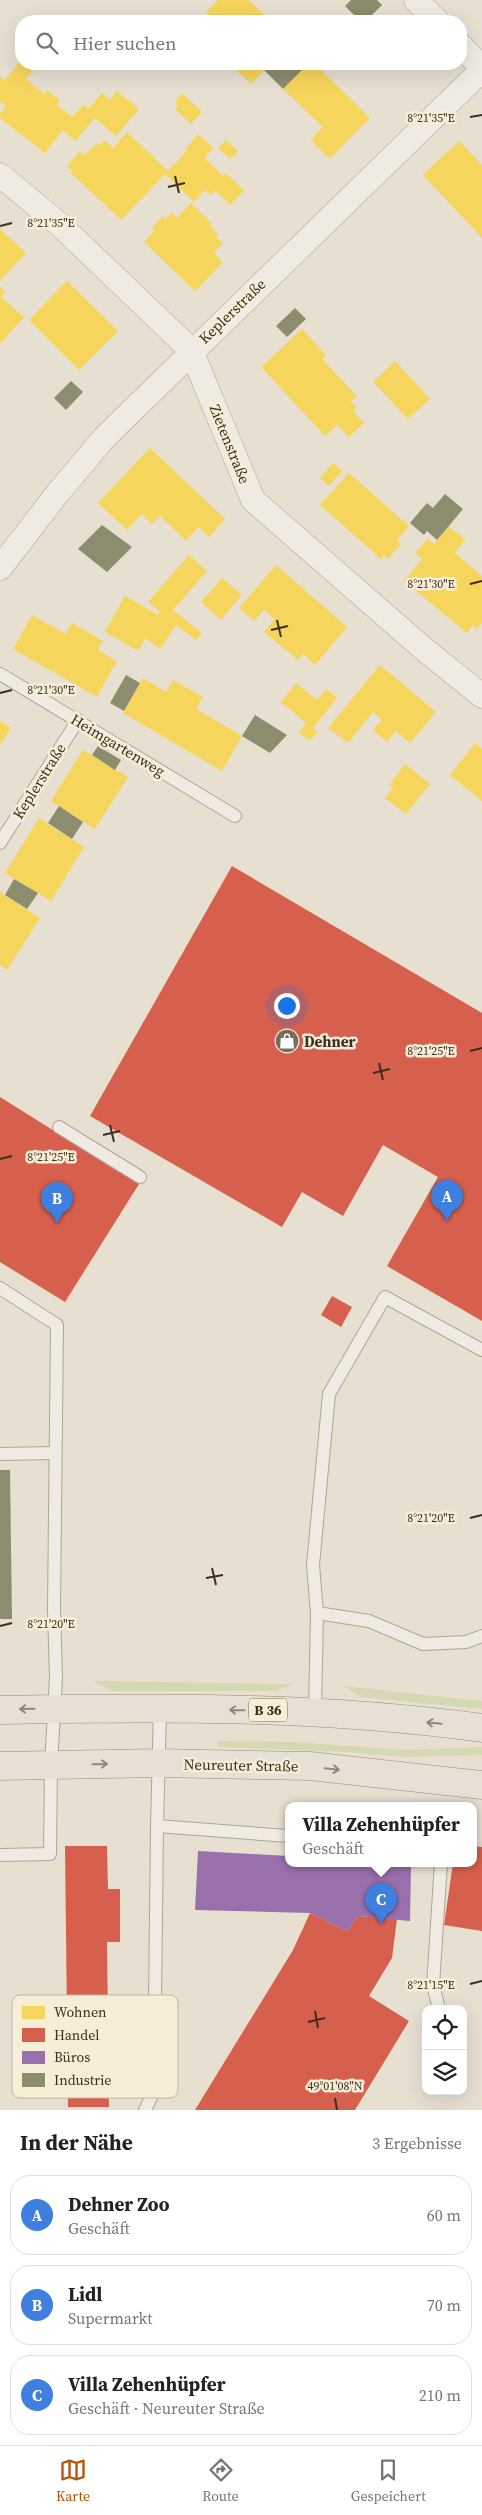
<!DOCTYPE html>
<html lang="de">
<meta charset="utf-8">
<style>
body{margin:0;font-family:"Source Serif 4",serif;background:#f2f2f2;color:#222}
.controls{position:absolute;right:15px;bottom:15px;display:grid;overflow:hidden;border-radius:10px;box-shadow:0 5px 20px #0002}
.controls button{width:45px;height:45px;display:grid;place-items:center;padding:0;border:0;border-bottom:1px solid #e0e0e0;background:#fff;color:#222;font:25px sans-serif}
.you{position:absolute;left:286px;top:1005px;width:18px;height:18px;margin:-12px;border:4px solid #fff;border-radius:50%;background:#1a73e8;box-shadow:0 0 0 8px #1a73e833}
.badge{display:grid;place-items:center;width:32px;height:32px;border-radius:50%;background:#b45309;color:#fff;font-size:16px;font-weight:700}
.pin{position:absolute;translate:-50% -41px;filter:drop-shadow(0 1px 2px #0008)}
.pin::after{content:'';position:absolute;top:26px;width:18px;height:15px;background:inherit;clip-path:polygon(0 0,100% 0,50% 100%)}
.popup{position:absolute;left:285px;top:1802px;width:192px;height:65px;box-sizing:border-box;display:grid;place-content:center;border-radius:10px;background:#fff;filter:drop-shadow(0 1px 4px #0005);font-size:16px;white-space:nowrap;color:#767676}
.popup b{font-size:19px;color:#222}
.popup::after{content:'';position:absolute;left:50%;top:100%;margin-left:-10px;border:10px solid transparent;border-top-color:#fff}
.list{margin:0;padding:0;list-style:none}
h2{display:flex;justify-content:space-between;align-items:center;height:65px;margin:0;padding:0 20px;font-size:21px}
h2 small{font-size:16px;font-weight:400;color:#767676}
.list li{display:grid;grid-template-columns:32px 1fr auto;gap:15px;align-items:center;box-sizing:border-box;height:80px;margin:0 10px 10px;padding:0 10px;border:1px solid #e0e0e0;border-radius:20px}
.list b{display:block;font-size:19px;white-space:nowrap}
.list p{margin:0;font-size:16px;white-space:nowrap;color:#767676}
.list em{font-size:16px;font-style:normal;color:#767676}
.icon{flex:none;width:28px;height:28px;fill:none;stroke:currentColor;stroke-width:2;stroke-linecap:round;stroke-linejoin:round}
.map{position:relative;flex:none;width:482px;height:2110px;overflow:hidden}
.search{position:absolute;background:#fff;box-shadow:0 5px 20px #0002;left:15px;right:15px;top:15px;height:55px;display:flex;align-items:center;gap:12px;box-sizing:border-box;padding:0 18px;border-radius:20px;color:#767676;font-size:19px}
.sheet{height:335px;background:#fff}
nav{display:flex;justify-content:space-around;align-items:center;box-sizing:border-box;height:70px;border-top:1px solid #e0e0e0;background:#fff;font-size:14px;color:#767676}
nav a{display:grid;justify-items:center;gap:2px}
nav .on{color:#b45309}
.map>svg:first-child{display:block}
.green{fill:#d6d7b3}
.homes{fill:#f6d55c}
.shops{fill:#d6604d}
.offices{fill:#9970ab}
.industry{fill:#8c8c6e}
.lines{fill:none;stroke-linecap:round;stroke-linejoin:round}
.lane-casing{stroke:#ada599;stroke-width:14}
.street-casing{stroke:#ada599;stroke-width:25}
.primary-casing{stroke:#928b80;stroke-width:29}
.lane{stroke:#efebe3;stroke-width:12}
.street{stroke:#efebe3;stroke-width:24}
.primary{stroke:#e6e1d4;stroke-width:28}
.oneway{stroke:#92887a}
.ticks{fill:none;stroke:#3d2e20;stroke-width:2}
.labels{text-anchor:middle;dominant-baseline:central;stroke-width:5;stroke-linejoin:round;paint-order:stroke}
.shield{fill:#f7eed8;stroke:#756857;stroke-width:1}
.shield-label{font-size:14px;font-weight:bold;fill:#3d2e20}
.street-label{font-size:15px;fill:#3d2e20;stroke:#f7eed8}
.poi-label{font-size:15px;font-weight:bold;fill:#3d2e20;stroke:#f7eed8;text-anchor:start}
.key{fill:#f7eed8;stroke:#bfb4a1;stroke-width:1}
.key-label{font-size:14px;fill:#3d2e20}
.ticks-label{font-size:12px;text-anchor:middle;fill:#3d2e20;stroke:#f7eed8;stroke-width:5;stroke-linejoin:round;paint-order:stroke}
</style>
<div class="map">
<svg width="482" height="2110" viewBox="0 0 482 2110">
<rect width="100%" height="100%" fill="#e7e0d1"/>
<g class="green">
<path d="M94,1681L293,1684L277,1691H111Z"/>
<path d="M343,1686L482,1701V1709L361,1697Z"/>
<path d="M218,1741L292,1742L407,1750L482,1747V1755L404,1757L346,1752L218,1747Z"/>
</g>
<g class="homes">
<path d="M218,0H249L271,21H215L206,12Z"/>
<path d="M21,60V64H32L36,67L26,79L44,94L47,90L60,101L57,105L72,117L83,105L88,109L102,93L110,100L117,91L139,109L116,136L95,118L75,141L63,130L45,153L0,118V113L6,106L0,101V77L5,80Z"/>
<path d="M230,64H270L251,84Z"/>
<path d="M308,64H315L370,118L330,159L311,140L323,127L283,89Z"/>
<path d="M182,93L202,112L191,124L175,109L178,105L175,102Z"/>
<path d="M127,132L168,171L187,151L185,149L198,134L213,148L204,158L223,176L226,173L244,191L230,205L215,191L211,195L205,190L194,202L165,174L121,220L70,172L72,170L67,166L80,151L85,155L97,143L100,145L105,140L113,148Z"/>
<path d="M226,140L238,151L230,159L218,148Z"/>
<path d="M459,141L482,165V238L423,175Z"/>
<path d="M191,203L212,224L210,226L218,234L216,237L223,243L214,253L223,262L195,291L144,242L154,231L152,228L163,216L165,219L172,213L177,218Z"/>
<path d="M0,229L26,253L0,281Z"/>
<path d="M67,281L118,331L79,370L29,320Z"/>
<path d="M0,287L5,292L1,297L24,317L0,344Z"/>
<path d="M302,329L326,355L322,359L357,396L351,401L356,407L353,411L364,423L349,437L337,425L325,436L261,367Z"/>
<path d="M395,361L430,399L408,419L373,382Z"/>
<path d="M150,448L225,519L209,537L198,527L186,541L160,516L152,524L142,514L127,530L98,503Z"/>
<path d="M333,463L342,471L329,486L320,478Z"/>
<path d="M349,473L409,526L397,540L401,544L388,559L384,555L381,559L320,505Z"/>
<path d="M449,526L465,540L455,553L482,576V623L477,629L473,625L467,633L404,581L422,559L415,553L427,539L434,544Z"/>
<path d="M189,555L207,571L173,610L202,633L196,640L176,625L160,649L145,638L138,651L105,632L125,596L158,615L160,612L148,602Z"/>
<path d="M276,565L347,627L315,665L303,654L298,660L264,632L275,619L264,610L254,621L239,608Z"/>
<path d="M222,578L242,595L221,620L201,602Z"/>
<path d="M32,615L66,634L72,623L103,641L98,650L117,661L97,697L13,649Z"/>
<path d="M380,665L436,712L410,743L396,731L387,742L373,730L382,720L373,712L348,743L328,728Z"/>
<path d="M143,678L166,692L173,680L203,697L196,709L242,736L222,771L123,713Z"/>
<path d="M296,683L317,700L326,689L337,698L313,728L317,732L310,741L299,732L306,723L281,702Z"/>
<path d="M0,721L11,728L0,745Z"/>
<path d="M475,743L482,748V801L450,775Z"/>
<path d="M83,750L128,777L95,829L51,801Z"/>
<path d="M405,764L430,784L406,814L385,798L393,788L389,785Z"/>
<path d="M39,818L84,847L51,901L5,873Z"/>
<path d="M0,892L40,918L7,970L0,965Z"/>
</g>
<g class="shops">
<path d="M232,866L482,1013V1321L387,1266L438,1177L383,1145L343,1216L302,1192L282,1227L90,1116Z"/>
<path d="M0,1097L139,1184L65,1302L0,1262Z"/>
<path d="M332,1296L352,1307L341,1327L321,1315Z"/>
<path d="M65,1846H107L108,1889H120V1942H107L109,2107H68Z"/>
<path d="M474,1846L482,1847V1931L444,1925L453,1863H474Z"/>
<path d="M310,1913L347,1931L358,1916L397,1919L392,1958L369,1996L409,2021L355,2110H195L293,1950Z"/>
</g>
<path class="offices" d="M198,1851L288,1856V1863L411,1864L410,1921L358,1916L347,1931L310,1913L195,1910Z"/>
<g class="industry">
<path d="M351,0H377L382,5L366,21H360L345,6Z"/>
<path d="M270,64H308L283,89L264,70Z"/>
<path d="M295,308L306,319L287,337L276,326Z"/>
<path d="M71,381L83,392L66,410L54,398Z"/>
<path d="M445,494L463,509L437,540L427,531L424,535L410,523L427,503L433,508Z"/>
<path d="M102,525L132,547L107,572L78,549Z"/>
<path d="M126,675L140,683L124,711L110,703Z"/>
<path d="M255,715L287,735L270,753L242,736Z"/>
<path d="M98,746L121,760L115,770L92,755Z"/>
<path d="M59,806L83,822L72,839L48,823Z"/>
<path d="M14,879L38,893L27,909L5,895Z"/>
<path d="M0,1470H10L12,1619H0Z"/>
</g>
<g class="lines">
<g class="lane-casing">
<g id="lane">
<path d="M0,674L235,816"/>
<path d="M0,843L78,720"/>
<path d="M59,1127L140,1177"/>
<path d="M0,1288L57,1325L54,1610L56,1678L51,1765L50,1854L0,1855"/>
<path d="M0,1454L55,1453"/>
<path d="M317,1613L369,1621L423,1644L466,1642L482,1636"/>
<path d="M160,1709L157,1826L288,1836"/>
<path d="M315,1711L317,1613L313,1565L329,1394L385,1297L482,1350"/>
<path d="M439,2009L433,1985L441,1863"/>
<path d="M145,2110L154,2091L157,1826"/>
</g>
</g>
<g class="street-casing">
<g id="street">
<path d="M416,0L437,21"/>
<path d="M461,46L482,68"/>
<path d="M0,175L59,224L191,350L253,500L425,650L482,696"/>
<path d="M0,568L57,494L104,438L482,70"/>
</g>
</g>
<g class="primary-casing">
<g id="primary">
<path d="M0,1710C161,1707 322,1706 482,1728"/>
<path d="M0,1766L158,1763L310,1766L482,1785"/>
</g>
</g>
<use href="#lane" class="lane"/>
<use href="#street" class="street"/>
<use href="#primary" class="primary"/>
</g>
<defs><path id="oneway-shaft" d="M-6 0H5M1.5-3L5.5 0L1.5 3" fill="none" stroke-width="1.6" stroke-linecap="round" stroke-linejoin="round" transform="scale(1.25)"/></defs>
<g class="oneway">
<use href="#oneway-shaft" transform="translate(27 1709) rotate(179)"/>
<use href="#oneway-shaft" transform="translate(237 1710) rotate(-179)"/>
<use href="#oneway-shaft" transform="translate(434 1723) rotate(-174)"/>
<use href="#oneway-shaft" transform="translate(100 1764) rotate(-1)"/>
<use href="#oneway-shaft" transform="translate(332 1769) rotate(6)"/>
</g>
<path class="ticks" d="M470,117L482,115M175,176L179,193M168,187L185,183M0,226L12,223M470,584L482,581M277,620L281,637M271,630L288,626M0,693L12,690M470,1051L482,1048M379,1063L383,1080M373,1073L390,1069M110,1125L114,1142M103,1135L120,1131M0,1159L12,1156M470,1518L482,1515M212,1568L216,1585M206,1578L223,1575M0,1626L12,1623M470,1984L482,1981M315,2011L318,2028M308,2022L325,2018M335,2098L337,2110"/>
<defs>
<g id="shop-disc" transform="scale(1.25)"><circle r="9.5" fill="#786c5e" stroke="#f7eed8"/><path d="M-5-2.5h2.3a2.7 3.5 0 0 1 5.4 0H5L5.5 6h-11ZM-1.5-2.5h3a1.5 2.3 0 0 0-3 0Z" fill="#fff"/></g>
</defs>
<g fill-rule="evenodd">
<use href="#shop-disc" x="287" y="1041"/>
</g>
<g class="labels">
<rect class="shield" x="249" y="1698.5" width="38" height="23" rx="4"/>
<g class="shield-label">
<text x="268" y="1710">B 36</text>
</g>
<g class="street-label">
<text transform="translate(232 311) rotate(-44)">Keplerstraße</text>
<text transform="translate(230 444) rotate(68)">Zietenstraße</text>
<text transform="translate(118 745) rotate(31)">Heimgartenweg</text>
<text transform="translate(39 781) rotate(-58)">Keplerstraße</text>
<text transform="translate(241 1765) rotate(1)">Neureuter Straße</text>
</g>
<g class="poi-label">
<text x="304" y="1041">Dehner</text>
</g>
</g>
<rect x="12" y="1995" width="166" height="103" rx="8" class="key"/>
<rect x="22" y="2006" width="23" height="13" fill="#f6d55c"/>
<rect x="22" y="2028" width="23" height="14" fill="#d6604d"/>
<rect x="22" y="2051" width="23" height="13" fill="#9970ab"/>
<rect x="22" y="2073" width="23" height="14" fill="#8c8c6e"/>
<g class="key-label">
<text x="54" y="2017">Wohnen</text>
<text x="54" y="2040">Handel</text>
<text x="54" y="2062">Büros</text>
<text x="54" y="2085">Industrie</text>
</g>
<g class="ticks-label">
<text x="431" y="122">8°21'35"E</text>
<text x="51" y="227">8°21'35"E</text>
<text x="431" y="588">8°21'30"E</text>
<text x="51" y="694">8°21'30"E</text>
<text x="431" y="1055">8°21'25"E</text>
<text x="51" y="1161">8°21'25"E</text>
<text x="431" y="1522">8°21'20"E</text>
<text x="51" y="1628">8°21'20"E</text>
<text x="431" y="1989">8°21'15"E</text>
<text x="335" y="2090">49°01'08"N</text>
</g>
</svg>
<div class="controls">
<button><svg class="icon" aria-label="locate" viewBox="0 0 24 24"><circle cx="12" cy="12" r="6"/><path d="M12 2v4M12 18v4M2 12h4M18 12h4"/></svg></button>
<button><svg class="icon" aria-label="layers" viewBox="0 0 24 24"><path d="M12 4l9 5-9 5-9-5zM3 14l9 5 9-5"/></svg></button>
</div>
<div class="you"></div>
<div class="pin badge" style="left:447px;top:1221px;background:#3f7fe0">A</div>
<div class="pin badge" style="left:57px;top:1223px;background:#3f7fe0">B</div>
<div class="pin badge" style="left:381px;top:1924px;background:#3f7fe0">C</div>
<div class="popup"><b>Villa Zehenhüpfer</b>Geschäft</div>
<div class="search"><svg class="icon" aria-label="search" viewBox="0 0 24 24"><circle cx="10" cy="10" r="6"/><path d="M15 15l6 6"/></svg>Hier suchen</div>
</div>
<section class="sheet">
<h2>In der Nähe<small>3 Ergebnisse</small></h2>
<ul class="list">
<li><span class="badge" style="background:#3f7fe0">A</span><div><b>Dehner Zoo</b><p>Geschäft</p></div><em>60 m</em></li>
<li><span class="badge" style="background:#3f7fe0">B</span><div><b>Lidl</b><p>Supermarkt</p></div><em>70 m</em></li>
<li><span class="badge" style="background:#3f7fe0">C</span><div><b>Villa Zehenhüpfer</b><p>Geschäft · Neureuter Straße</p></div><em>210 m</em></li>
</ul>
</section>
<nav>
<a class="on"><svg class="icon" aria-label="map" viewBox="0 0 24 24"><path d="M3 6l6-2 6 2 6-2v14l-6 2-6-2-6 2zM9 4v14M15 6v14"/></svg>Karte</a>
<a><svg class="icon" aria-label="directions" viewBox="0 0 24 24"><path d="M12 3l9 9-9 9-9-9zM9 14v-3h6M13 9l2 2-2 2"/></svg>Route</a>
<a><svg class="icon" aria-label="saved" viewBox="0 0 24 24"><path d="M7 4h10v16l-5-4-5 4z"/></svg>Gespeichert</a>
</nav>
